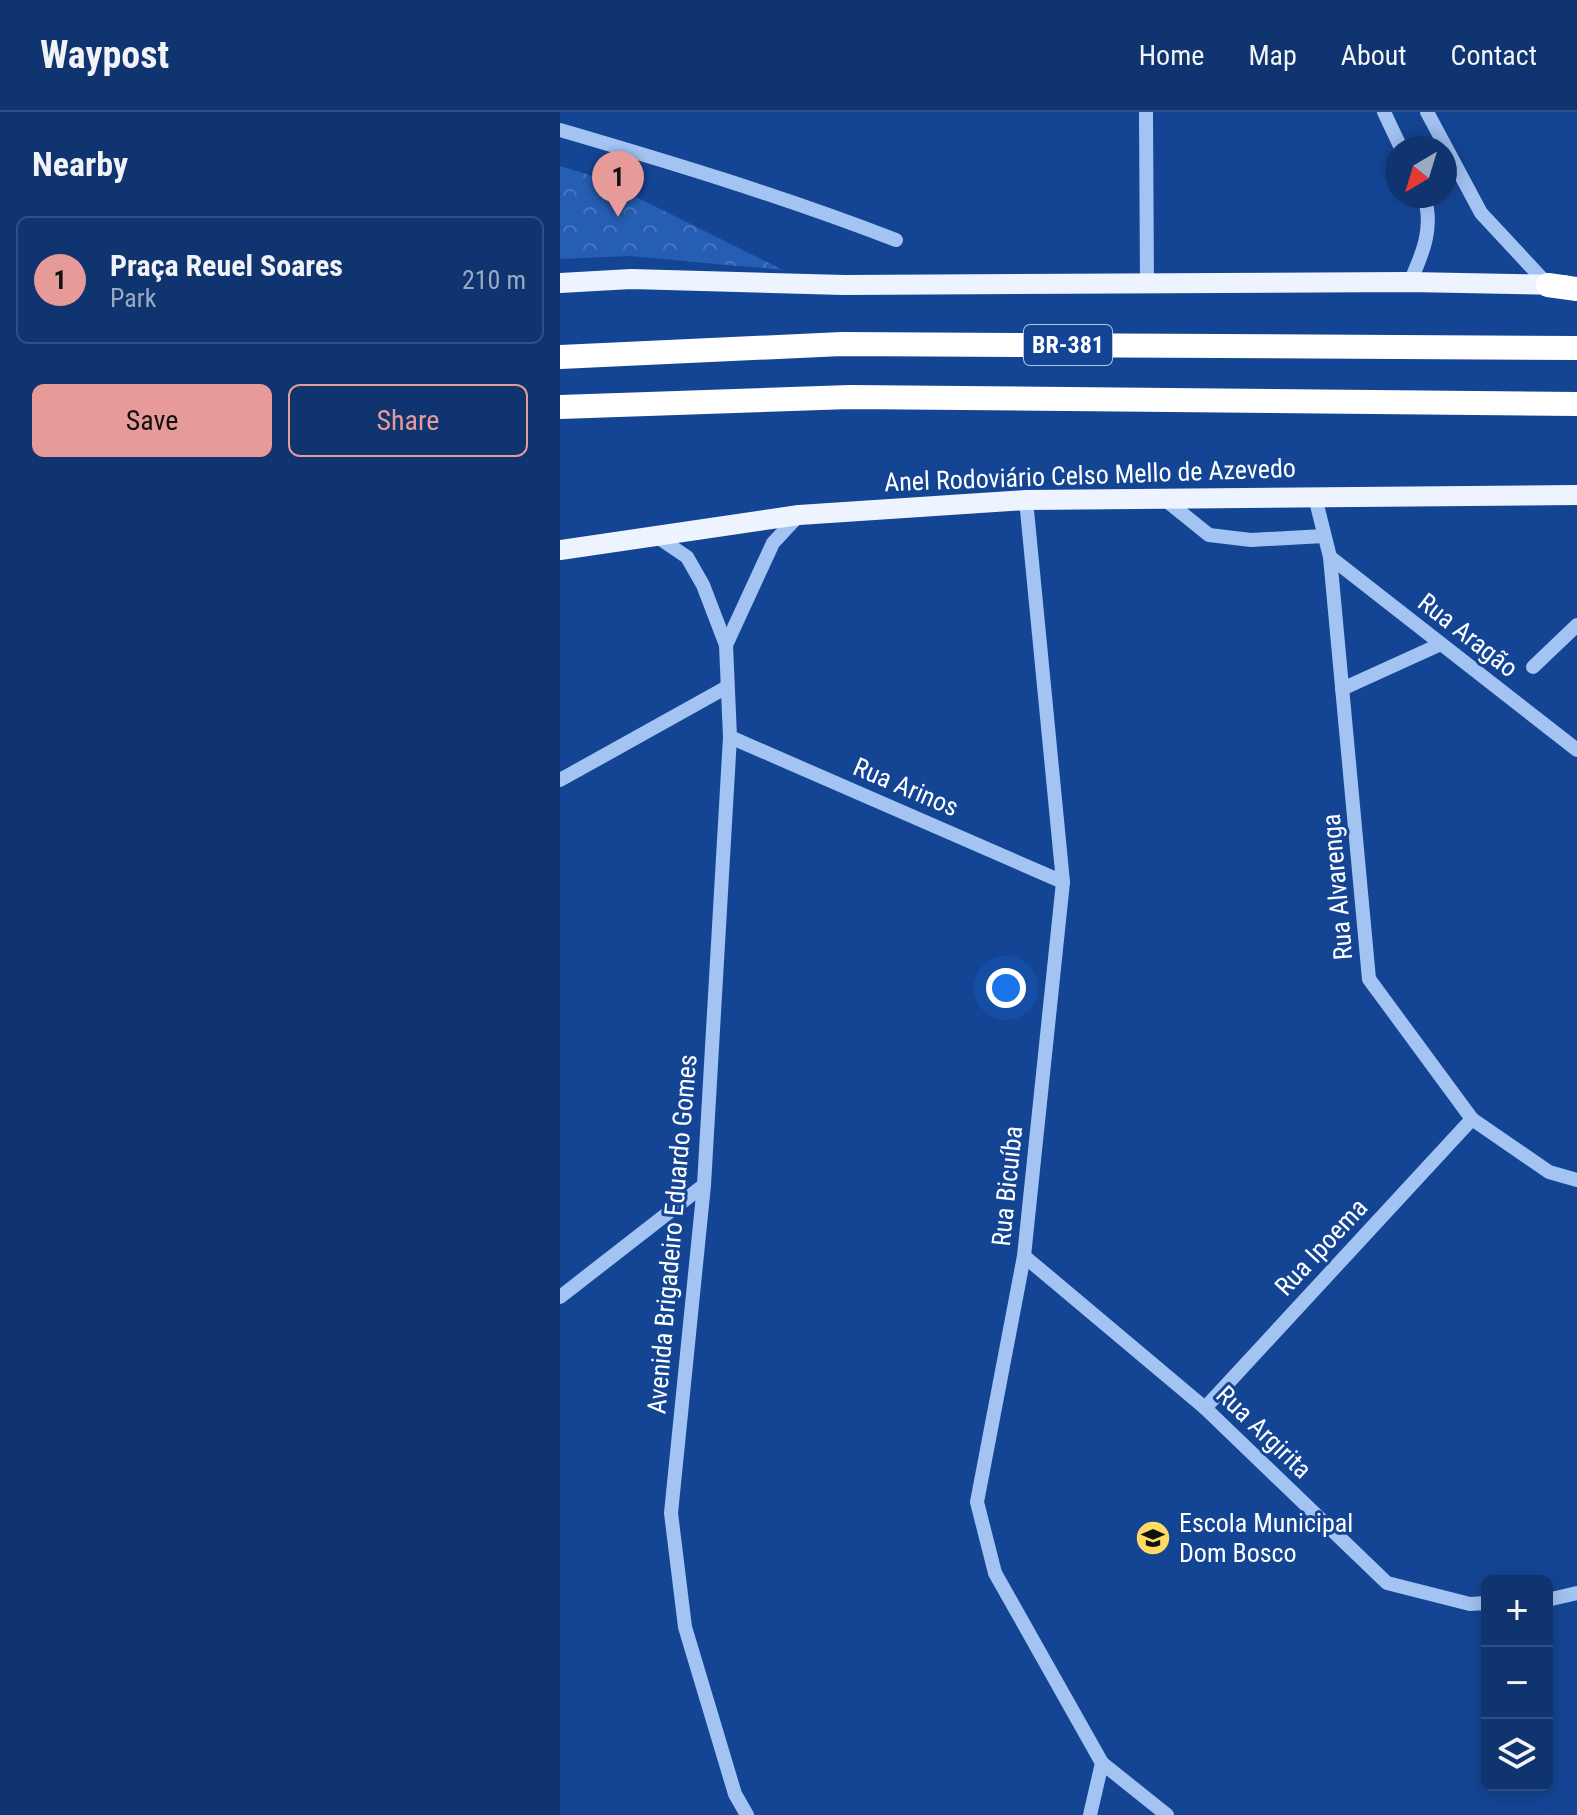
<!DOCTYPE html>
<meta charset="utf-8">
<style>
body{margin:0;font-family:"Roboto Condensed",sans-serif;background:#183c75;color:#f1f3f6}
.controls{position:absolute;right:24px;bottom:24px;display:grid;overflow:hidden;border-radius:12px;box-shadow:0 4px 20px #0003}
.controls button{width:72px;height:72px;display:grid;place-items:center;padding:0;border:0;border-bottom:2px solid #2f4f83;background:#0f3470;color:#f1f3f6;font:40px sans-serif}
.compass{position:absolute;left:825px;top:24px;width:72px;height:72px;border-radius:50%;background:#0f3470;box-shadow:0 4px 20px #0003;rotate:218deg}
.you{position:absolute;left:446px;top:876px;width:28px;height:28px;margin:-20px;border:6px solid #fff;border-radius:50%;background:#1a73e8;box-shadow:0 0 0 12px #1a73e833}
.badge{display:grid;place-items:center;width:52px;height:52px;border-radius:50%;background:#e69b98;color:#111;font-size:26px;font-weight:700}
.pin{position:absolute;translate:-50% -66px;filter:drop-shadow(0 2px 4px #0008)}
.pin::after{content:'';position:absolute;top:42px;width:28px;height:24px;background:inherit;clip-path:polygon(0 0,100% 0,50% 100%)}
.list{margin:0;padding:0;list-style:none}
h2{display:flex;justify-content:space-between;align-items:center;height:104px;margin:0;padding:0 32px;font-size:34px}
h2 small{font-size:26px;font-weight:400;color:#9baac3}
.list li{display:grid;grid-template-columns:52px 1fr auto;gap:24px;align-items:center;box-sizing:border-box;height:128px;margin:0 16px 16px;padding:0 16px;border:2px solid #2f4f83;border-radius:12px}
.list b{display:block;font-size:30px;white-space:nowrap}
.list p{margin:0;font-size:26px;white-space:nowrap;color:#9baac3}
.list em{font-size:26px;font-style:normal;color:#9baac3}
.actions{display:flex;gap:16px;padding:24px 32px}
.actions a{flex:1;padding:18px 0;border:2px solid #e69b98;border-radius:12px;text-align:center;font-size:28px;color:#e69b98}
.actions .main{background:#e69b98;color:#111}
.icon{flex:none;width:44px;height:44px;fill:none;stroke:currentColor;stroke-width:2;stroke-linecap:round;stroke-linejoin:round}
.map{position:relative;flex:none;width:1017px;height:1703px;overflow:hidden}
header{display:flex;align-items:center;gap:48px;box-sizing:border-box;height:112px;padding:0 40px;background:#0f3470;border-bottom:2px solid #2f4f83}
header strong{font-size:38px}
nav{display:flex;gap:44px;margin-inline-start:auto;font-size:28px}
main{display:flex}
aside{flex:1;background:#0f3470}
.map>svg:first-child{display:block}
.forest{fill:url(#forest-crowns)}
.lines{fill:none;stroke-linecap:round;stroke-linejoin:round}
.minor{stroke:#a3c3f2;stroke-width:14}
.major{stroke:#eef4ff;stroke-width:20}
.highway{stroke:#fff;stroke-width:24}
.labels{text-anchor:middle;dominant-baseline:central;stroke-width:6;stroke-linejoin:round;paint-order:stroke}
.shield{fill:#144595;stroke:#b8c7df;stroke-width:2}
.shield-label{font-size:24px;font-weight:bold;fill:#fff}
.street-label{font-size:26px;fill:#fff;stroke:#144595}
.poi-label{font-size:26px;fill:#fff;stroke:#144595;text-anchor:start}
</style>
<header>
<strong>Waypost</strong>
<nav><a>Home</a><a>Map</a><a>About</a><a>Contact</a></nav>
</header>
<main>
<aside>
<h2>Nearby<small></small></h2>
<ul class="list">
<li><span class="badge">1</span><div><b>Praça Reuel Soares</b><p>Park</p></div><em>210 m</em></li>
</ul>
<div class="actions"><a class="main">Save</a><a>Share</a></div>
</aside>
<div class="map">
<svg width="1017" height="1703" viewBox="0 0 1017 1703">
<defs>
<pattern id="forest-crowns" width="20" height="18" patternUnits="userSpaceOnUse" patternTransform="scale(2)"><rect width="20" height="18" fill="#265eb4"/><path d="M2 6a3 3 0 1 1 6 0M12 15a3 3 0 1 1 6 0" fill="none" stroke="#4776bf"/></pattern>
</defs>
<rect width="100%" height="100%" fill="#144595"/>
<path class="forest" d="M0,54L36,65L223,158L69,144L0,147Z"/>
<g class="lines">
<g class="minor">
<path d="M586,0L587,172"/>
<path d="M824,0L841,36"/>
<path d="M867,0L921,101L988,173"/>
<path d="M0,18C113,51 225,85 336,128"/>
<path d="M850,170C863,141 874,115 864,84"/>
<path d="M755,385L770,445L809,867L912,1007L989,1060L1017,1068"/>
<path d="M603,386L649,423L691,428L764,424"/>
<path d="M466,388L503,770L464,1144L417,1390L435,1461L542,1651L607,1703"/>
<path d="M96,424L127,445L143,473L166,533L170,625L144,1073L111,1401L125,1515L175,1682L187,1703"/>
<path d="M770,445L1017,638"/>
<path d="M166,533L213,431L239,403"/>
<path d="M973,555L1017,513"/>
<path d="M782,577L881,532"/>
<path d="M170,625L503,770"/>
<path d="M0,668L167,575"/>
<path d="M464,1144L645,1296L827,1471L910,1492L927,1491"/>
<path d="M0,1185L144,1073"/>
<path d="M645,1296L912,1007"/>
<path d="M987,1488L1017,1481"/>
<path d="M530,1703L542,1651"/>
</g>
<g class="major">
<path d="M0,171L71,167L284,173L850,170L1004,173"/>
<path d="M0,438L239,403L466,388L1017,383"/>
</g>
<g class="highway">
<path d="M988,173L1017,177"/>
<path d="M0,245L282,232L1017,236"/>
<path d="M0,295L290,285L1017,292"/>
</g>
</g>
<defs>
<g id="school-disc" transform="scale(1.8)"><circle r="9.5" fill="#ffdb64" stroke="#144595"/><path d="M0-5L7-2L0 1L-7-2ZM-4 1L0 2.5L4 1V4Q0 6-4 4Z" fill="#111"/></g>
</defs>
<g fill-rule="evenodd">
<use href="#school-disc" x="593" y="1426"/>
</g>
<g class="labels">
<rect class="shield" x="464" y="213" width="88" height="40" rx="6"/>
<g class="shield-label">
<text x="508" y="233">BR-381</text>
</g>
<g class="street-label">
<text transform="translate(530 363) rotate(-2)">Anel Rodoviário Celso Mello de Azevedo</text>
<text transform="translate(908 523) rotate(38)">Rua Aragão</text>
<text transform="translate(346 675) rotate(23)">Rua Arinos</text>
<text transform="translate(777 775) rotate(-95)">Rua Alvarenga</text>
<text transform="translate(447 1074) rotate(-84)">Rua Bicuíba</text>
<text transform="translate(112 1122) rotate(-85)">Avenida Brigadeiro Eduardo Gomes</text>
<text transform="translate(761 1135) rotate(-47)">Rua Ipoema</text>
<text transform="translate(704 1320) rotate(44)">Rua Argirita</text>
</g>
<g class="poi-label">
<text x="619" y="1411">Escola Municipal<tspan x="619" dy="30">Dom Bosco</tspan></text>
</g>
</g>
</svg>
<div class="controls">
<button>+</button>
<button>−</button>
<button><svg class="icon" aria-label="layers" viewBox="0 0 24 24"><path d="M12 4l9 5-9 5-9-5zM3 14l9 5 9-5"/></svg></button>
</div>
<svg class="compass" viewBox="-18 -18 36 36"><path d="M0-13l5 13h-10z" fill="#e53935"/><path d="M0 13l5-13h-10z" fill="#9baac3"/></svg>
<div class="you"></div>
<div class="pin badge" style="left:58px;top:105px">1</div>
</div>
</main>
